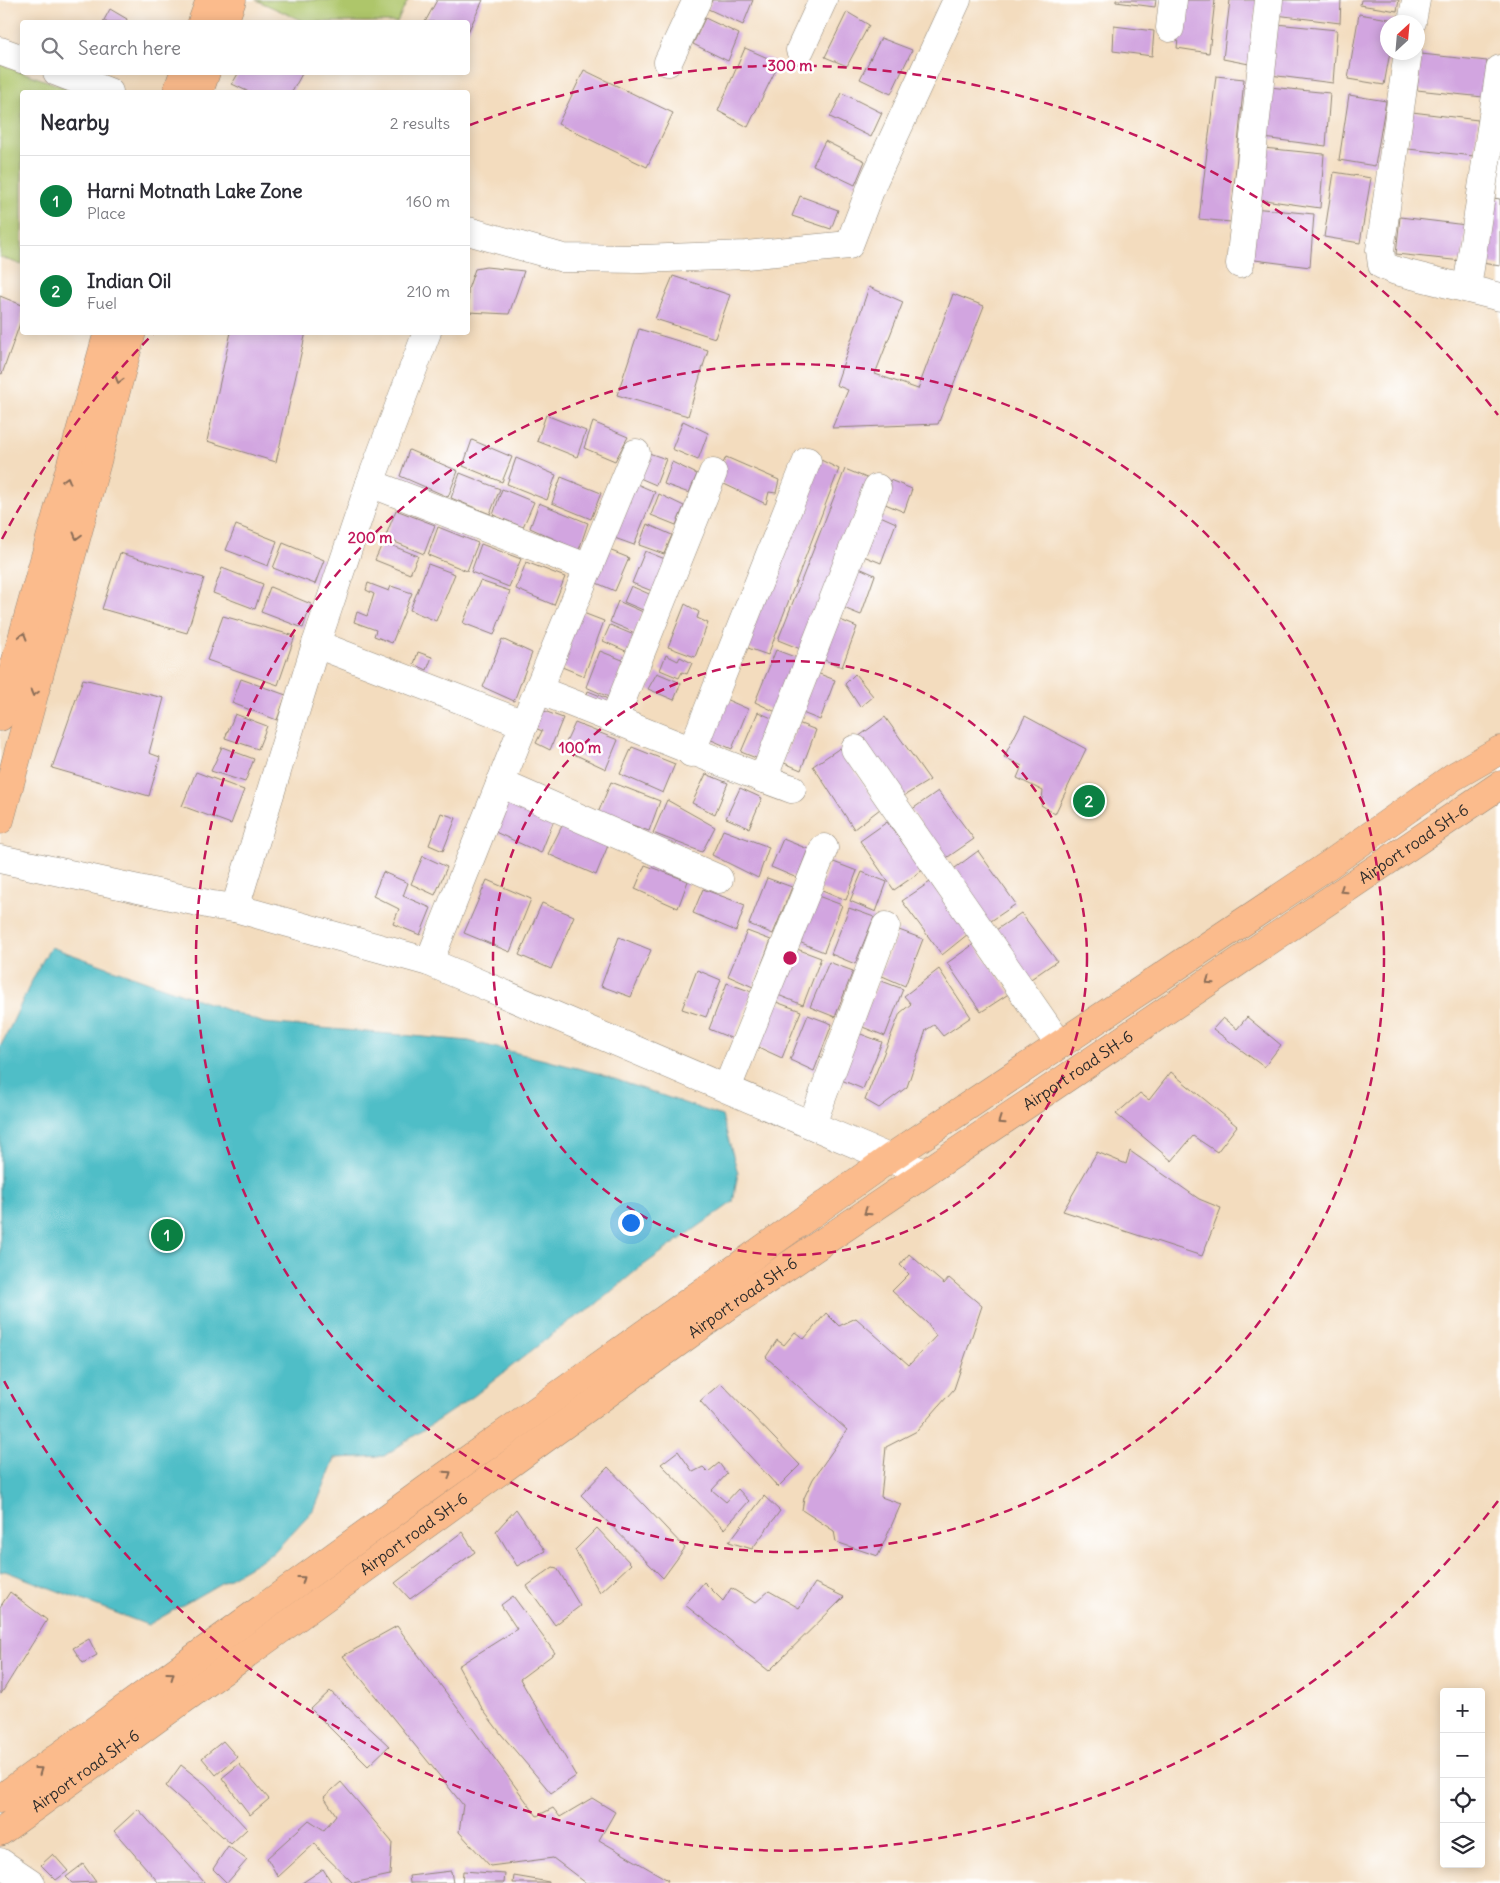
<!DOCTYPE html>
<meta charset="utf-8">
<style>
body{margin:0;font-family:Delius,sans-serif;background:#f2f2f3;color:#2b2b33}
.controls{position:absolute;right:15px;bottom:15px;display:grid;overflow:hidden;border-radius:5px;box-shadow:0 2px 12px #0003}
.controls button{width:45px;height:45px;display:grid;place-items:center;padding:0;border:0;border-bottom:1px solid #e1e1e2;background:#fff;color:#2b2b33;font:25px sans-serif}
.compass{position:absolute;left:1380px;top:15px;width:45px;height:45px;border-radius:50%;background:#fff;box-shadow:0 2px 12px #0003;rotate:26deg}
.you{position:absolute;left:630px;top:1222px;width:18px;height:18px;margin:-12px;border:4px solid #fff;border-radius:50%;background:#1a73e8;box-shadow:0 0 0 8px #1a73e833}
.badge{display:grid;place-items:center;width:32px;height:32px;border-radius:50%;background:#0b8043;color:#fff;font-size:16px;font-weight:700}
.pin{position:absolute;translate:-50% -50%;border:2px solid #fff;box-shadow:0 1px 5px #0006}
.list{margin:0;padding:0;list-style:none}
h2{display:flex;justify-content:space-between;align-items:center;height:65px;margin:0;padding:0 20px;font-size:21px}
h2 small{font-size:16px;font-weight:400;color:#7c7c81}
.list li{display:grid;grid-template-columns:32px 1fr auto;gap:15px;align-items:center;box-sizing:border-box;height:90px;padding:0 20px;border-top:1px solid #e1e1e2}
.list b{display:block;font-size:19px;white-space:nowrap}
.list p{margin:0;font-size:16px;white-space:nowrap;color:#7c7c81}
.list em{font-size:16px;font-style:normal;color:#7c7c81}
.icon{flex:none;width:28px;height:28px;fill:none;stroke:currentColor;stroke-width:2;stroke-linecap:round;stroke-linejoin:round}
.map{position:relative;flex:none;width:1500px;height:1883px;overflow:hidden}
.search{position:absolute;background:#fff;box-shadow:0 2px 12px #0003;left:20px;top:20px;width:450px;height:55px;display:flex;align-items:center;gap:12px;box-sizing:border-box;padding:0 18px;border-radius:5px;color:#7c7c81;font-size:19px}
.panel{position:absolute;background:#fff;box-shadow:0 2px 12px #0003;left:20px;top:90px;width:450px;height:245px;border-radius:5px}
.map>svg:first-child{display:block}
.green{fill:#aec66b;stroke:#6c784b}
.water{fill:#50bec7;stroke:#3e7479}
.building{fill:#d2a5e0}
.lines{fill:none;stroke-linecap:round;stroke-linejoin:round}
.minor-casing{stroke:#8f8474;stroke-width:29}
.major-casing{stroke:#8f8474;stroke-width:29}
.minor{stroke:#fff;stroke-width:28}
.major{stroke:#fbbb8c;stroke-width:28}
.oneway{stroke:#896c57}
.ring{fill:none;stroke:#c2185b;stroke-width:2.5;stroke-dasharray:9 6}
.labels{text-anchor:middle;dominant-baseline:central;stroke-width:5;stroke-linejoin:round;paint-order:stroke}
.street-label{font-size:16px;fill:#2b2b2b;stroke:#fff}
.centre{fill:#c2185b;stroke:#fff;stroke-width:2.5}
.ring-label{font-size:15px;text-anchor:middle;font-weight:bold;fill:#c2185b;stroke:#fff;stroke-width:5;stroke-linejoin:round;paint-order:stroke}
</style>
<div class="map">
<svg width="1500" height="1883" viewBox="0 0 1500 1883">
<rect width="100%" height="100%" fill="#fff"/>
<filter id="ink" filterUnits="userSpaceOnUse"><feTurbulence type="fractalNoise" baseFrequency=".02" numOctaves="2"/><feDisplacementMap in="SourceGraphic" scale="10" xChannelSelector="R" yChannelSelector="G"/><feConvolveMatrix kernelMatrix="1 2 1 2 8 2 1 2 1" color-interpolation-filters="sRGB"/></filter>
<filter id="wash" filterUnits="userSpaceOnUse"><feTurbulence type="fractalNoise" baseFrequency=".0096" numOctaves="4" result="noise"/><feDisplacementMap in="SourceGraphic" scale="20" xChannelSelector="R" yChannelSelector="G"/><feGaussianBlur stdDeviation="1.12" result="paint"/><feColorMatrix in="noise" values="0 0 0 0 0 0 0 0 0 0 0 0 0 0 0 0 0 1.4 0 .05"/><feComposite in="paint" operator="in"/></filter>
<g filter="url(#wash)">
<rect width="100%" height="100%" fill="#f3dcbe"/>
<g class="green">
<path d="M256,0H408L397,22H305Z"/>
<path d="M0,64L77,92H22V265L0,257Z"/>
</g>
<path class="water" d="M51,947L264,1023L469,1041L597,1073L722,1116L738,1173L733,1202L638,1269L594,1306L568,1322L474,1396L384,1456L335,1458L315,1508L273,1553L148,1625L5,1571L0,1572V1047C18,1014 30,979 51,947Z"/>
<g id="blocks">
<g class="building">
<path d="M437,0H483L468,32V22H425Z"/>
<path d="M712,0H753L743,25L708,9Z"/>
<path d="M1116,0H1156L1155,7L1116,2Z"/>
<path d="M1182,0H1215L1209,53L1177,48Z"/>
<path d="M1230,0H1257L1249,64L1223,59Z"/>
<path d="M1278,0H1341L1340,23L1276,15Z"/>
<path d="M1361,0H1399L1397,11L1360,5Z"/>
<path d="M110,9L127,19L126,22H103Z"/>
<path d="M847,12L869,25L847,66L825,57Z"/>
<path d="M1359,14L1395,20V22H1388V52H1390L1384,85L1348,79Z"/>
<path d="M705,18L739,34L728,61L693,44Z"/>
<path d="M1276,24L1337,30L1333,83L1270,75Z"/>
<path d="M1114,26L1154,31L1152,56L1113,51Z"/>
<path d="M881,38L912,50L891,94L860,79Z"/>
<path d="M745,48L779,63L748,127L718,111Z"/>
<path d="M1421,54L1487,61L1483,97L1417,90Z"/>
<path d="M584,70L673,113L647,167L558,124Z"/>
<path d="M239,72H303L292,92H249L232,84Z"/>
<path d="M1216,76L1244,79L1231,222L1199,219Z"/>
<path d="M1269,87L1330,93L1326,146L1263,138Z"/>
<path d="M842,93L882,113L871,137L830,117Z"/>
<path d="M1349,95L1386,101L1375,166L1339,160Z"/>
<path d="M1412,112L1478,120L1474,156L1408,149Z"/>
<path d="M825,141L865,161L855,185L813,165Z"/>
<path d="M1263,148L1324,154L1320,208L1257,199Z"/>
<path d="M1334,172L1371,178L1360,243L1324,237Z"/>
<path d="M800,196L838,210L831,229L792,216Z"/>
<path d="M1487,197L1500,199V266L1476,262Z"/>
<path d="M1253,208L1314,214L1310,267L1247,259Z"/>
<path d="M1400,217L1466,225L1462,261L1396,254Z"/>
<path d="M486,267L524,271L509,314L468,312V289L475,269Z"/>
<path d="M673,276L730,295L715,338L655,319Z"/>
<path d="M869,287L903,302L875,374L918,389L953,294L984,306L938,424L832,428L848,390L836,385Z"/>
<path d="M0,296L22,305V318L2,374L0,373Z"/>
<path d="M639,329L708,350L688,416L617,395Z"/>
<path d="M231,332H306L276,462L207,441Z"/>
<path d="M546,415L586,431L577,457L537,441Z"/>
<path d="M683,421L708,433L698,460L672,449Z"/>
<path d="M593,422L628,437L615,461L584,448Z"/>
<path d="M472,440L512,457L502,482L463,466Z"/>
<path d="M409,450L458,471L448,497L400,476Z"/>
<path d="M646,452L666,459L656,485L635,476Z"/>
<path d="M726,457L779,480L776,493L769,492L766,504L722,483L720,470Z"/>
<path d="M516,458L556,475L547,500L507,484Z"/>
<path d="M819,459L839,469L768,655L745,647Z"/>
<path d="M672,462L697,474L689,493L664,484Z"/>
<path d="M845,469L869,479L803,650L778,640Z"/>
<path d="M460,473L500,489L490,514L451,498Z"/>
<path d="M561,477L601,493L591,519L552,503Z"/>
<path d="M890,480L912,489L904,512L883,503Z"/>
<path d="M630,481L655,492L634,545L609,536Z"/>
<path d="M502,489L534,502L523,527L493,515Z"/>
<path d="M659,494L684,506L676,525L651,515Z"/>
<path d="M539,503L588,523L579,550L530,528Z"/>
<path d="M396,510L435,525L424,554L385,538Z"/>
<path d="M878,515L896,523L881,563L861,555Z"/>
<path d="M647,524L672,535L664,554L639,545Z"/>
<path d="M236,525L277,541L268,566L226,550Z"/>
<path d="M438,527L478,543L467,571L428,555Z"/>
<path d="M383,542L418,556L410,574L375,560Z"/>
<path d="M283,543L324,560L315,584L273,568Z"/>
<path d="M481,544L521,559L509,587L471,572Z"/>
<path d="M604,548L629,558L615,591L592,581Z"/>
<path d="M645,551L670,561L657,593L632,583Z"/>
<path d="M120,553L204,578L187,633L102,609Z"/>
<path d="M526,562L565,577L554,605L516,589Z"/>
<path d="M428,564L455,574L436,621L410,610Z"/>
<path d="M857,567L875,575L861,615L841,607Z"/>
<path d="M222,568L263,584L255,609L213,593Z"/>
<path d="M480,581L510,591L494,635L463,623Z"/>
<path d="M368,583L389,591L391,586L412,593L392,643L374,636L376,630L354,622L357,612L367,616L374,594L366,590Z"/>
<path d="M631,586L656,597L650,613L624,602Z"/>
<path d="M270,587L311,604L303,628L261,612Z"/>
<path d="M618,601L643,612L635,633L610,622Z"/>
<path d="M685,604L699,612L697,618L708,623L695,657L668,647Z"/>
<path d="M578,611L604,621L584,676L562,667Z"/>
<path d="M223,616L295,636L278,685L207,660Z"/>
<path d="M838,619L857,627L842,667L822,659Z"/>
<path d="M610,625L634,635L628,652L603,641Z"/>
<path d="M502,639L532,653L514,701L483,687Z"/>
<path d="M776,650L800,659L778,713L755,702Z"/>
<path d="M600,651L625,661L611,698L586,687Z"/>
<path d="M418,652L432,657L427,670L414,664Z"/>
<path d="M666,655L678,661L680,657L692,663L687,674L682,672L679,678L660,670Z"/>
<path d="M657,673L681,683L674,700L648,689Z"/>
<path d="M817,673L835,680L820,720L800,712Z"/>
<path d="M855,674L873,696L860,707L845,684Z"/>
<path d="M83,679L164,698L149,753L160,757L149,796L52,768Z"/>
<path d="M241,679L286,695L277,720L232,703Z"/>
<path d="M588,691L613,701L583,705Z"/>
<path d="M723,698L748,709L732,749L707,738Z"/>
<path d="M539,709L563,718L550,750L536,743L542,731L531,726Z"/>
<path d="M758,712L776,720L761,760L741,752Z"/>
<path d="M235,714L267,726L258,749L225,738Z"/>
<path d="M1025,716L1086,749L1055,814L1041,805L1043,791L1017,778L1022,766L1004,757Z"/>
<path d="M885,717L930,780L902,797L858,737Z"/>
<path d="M575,723L618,740L606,769L563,749Z"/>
<path d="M798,723L816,730L801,770L782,762Z"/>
<path d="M222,747L254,759L245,782L211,771Z"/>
<path d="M632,747L675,764L663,793L620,774Z"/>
<path d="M840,748L880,809L854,829L813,766Z"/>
<path d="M196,772L244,790L231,824L182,806Z"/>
<path d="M706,774L728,783L715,814L692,803Z"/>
<path d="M611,782L660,801L649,831L598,813Z"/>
<path d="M740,788L762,798L749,828L726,818Z"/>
<path d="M938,791L974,839L945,859L911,810Z"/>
<path d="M667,800L715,827L702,852L653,833Z"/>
<path d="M508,801L554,820L541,853L493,831Z"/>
<path d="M441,813L456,818L443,851L429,845Z"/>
<path d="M887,822L923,870L894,890L860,841Z"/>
<path d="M563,824L609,843L596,875L548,854Z"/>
<path d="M723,830L769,847L758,878L712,855Z"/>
<path d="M783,839L808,849L797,878L771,867Z"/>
<path d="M978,851L1016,904L988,923L951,871Z"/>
<path d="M423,856L447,867L435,895L411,884Z"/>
<path d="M831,861L857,871L846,900L820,889Z"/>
<path d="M645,865L688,881L678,908L635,889Z"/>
<path d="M383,872L408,883L403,896L431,908L420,935L393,924L399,909L373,896Z"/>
<path d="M862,872L887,882L876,912L850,901Z"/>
<path d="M767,878L792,887L773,934L749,924Z"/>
<path d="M487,880L531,899L510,952L464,933Z"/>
<path d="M930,882L968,934L942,955L902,901Z"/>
<path d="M703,889L745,905L736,931L693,913Z"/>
<path d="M818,896L842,905L824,952L799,942Z"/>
<path d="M542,903L574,916L551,969L519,955Z"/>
<path d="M849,908L874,917L855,964L831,954Z"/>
<path d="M1021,913L1057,961L1028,981L993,932Z"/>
<path d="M899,930L923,939L905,986L880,975Z"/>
<path d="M747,931L771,940L753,987L728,976Z"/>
<path d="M619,937L651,950L631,997L601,986Z"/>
<path d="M974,944L1010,993L981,1012L947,963Z"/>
<path d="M797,949L821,958L803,1005L778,995Z"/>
<path d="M829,962L853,971L835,1017L810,1007Z"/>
<path d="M939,969L971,1017L943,1036L934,1025L926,1030L907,1087L879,1108L865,1100L900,1013L911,1004L904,996Z"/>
<path d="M697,970L721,980L706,1017L682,1009Z"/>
<path d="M879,980L903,989L885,1036L860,1026Z"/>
<path d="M727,983L752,992L733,1039L709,1029Z"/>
<path d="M776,1002L801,1011L782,1058L758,1047Z"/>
<path d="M808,1015L832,1024L814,1071L790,1060Z"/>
<path d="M1247,1017L1281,1045L1264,1067L1213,1029L1223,1018L1237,1029Z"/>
<path d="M858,1033L882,1042L863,1089L839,1079Z"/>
<path d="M1171,1072L1237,1126L1217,1152L1193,1136L1172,1161L1116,1114L1140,1093L1149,1100Z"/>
<path d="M1130,1151L1199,1199L1221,1208L1202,1256L1063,1211L1097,1152L1126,1164Z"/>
<path d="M909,1254L944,1284L949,1278L982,1306L954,1389L917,1431L886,1447L881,1497L901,1504L878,1556L836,1542L834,1531L802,1510L804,1498L813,1479L847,1430L766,1357L777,1340L784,1345L795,1332L804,1339L826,1313L839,1326L856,1318L909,1365L936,1336L927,1323L892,1291L909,1274L900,1265Z"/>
<path d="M721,1383L800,1465L778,1487L700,1401Z"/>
<path d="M678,1451L693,1472L703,1467L708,1472L719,1463L727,1474L712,1490L726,1502L738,1489L749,1501L724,1529L661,1464Z"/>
<path d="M608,1467L685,1548L663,1578L581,1495Z"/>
<path d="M764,1496L780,1511L752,1549L729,1542Z"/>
<path d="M516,1509L545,1551L517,1566L496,1531Z"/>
<path d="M597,1528L631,1564L600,1593L575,1550Z"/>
<path d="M462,1532L475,1552L410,1599L395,1583Z"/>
<path d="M553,1567L557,1568L580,1606L555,1625L527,1586Z"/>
<path d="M704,1582L723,1601L731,1588L755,1603L769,1591L799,1608L815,1583L844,1597L769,1671L685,1605Z"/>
<path d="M10,1592L47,1620L1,1694L0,1607Z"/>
<path d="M513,1596L555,1653L520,1679L576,1776L551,1793L501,1734L483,1710L458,1666L517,1629L501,1605Z"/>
<path d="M397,1626L537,1816L553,1808L560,1817L592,1798L615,1812L599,1840L668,1880L666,1883H586L553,1858L490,1866L459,1832L463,1805L343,1656Z"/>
<path d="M89,1639L97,1655L83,1663L73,1648Z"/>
<path d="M330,1691L389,1746L368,1766L311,1709Z"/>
<path d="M223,1741L237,1757L216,1775L202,1758Z"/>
<path d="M239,1764L269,1799L250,1815L222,1778Z"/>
<path d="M181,1765L206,1785L247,1829L231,1844L166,1786Z"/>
<path d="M341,1782L392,1842L390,1875L353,1883L322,1853L315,1843L278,1877L267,1858L309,1820L324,1830L336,1815L324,1797Z"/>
<path d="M138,1809L205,1883H159L114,1831Z"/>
<path d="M228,1846L247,1860L227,1883L213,1869Z"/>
<path d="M53,1854L68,1871L56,1880L41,1865Z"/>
<path d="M83,1864L96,1882L72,1883L66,1877Z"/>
<path d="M323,1869L332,1883H302Z"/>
<path d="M451,1871L453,1883H410L409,1876Z"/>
<path d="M463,1871L505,1874L504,1883H462Z"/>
<path d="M514,1876L549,1882V1883H513Z"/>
</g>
</g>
</g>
<g filter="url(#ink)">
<use href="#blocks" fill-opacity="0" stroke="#8f8474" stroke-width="1"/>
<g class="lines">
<g class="minor-casing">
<g id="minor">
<path d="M1412,22L1416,0"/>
<path d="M1170,28L1173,0"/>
<path d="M800,50L823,0"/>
<path d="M0,51L22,59"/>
<path d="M1408,52L1380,250L1382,265L1396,271L1500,297"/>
<path d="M668,62L697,0"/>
<path d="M57,72L109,92"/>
<path d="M468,231L563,258L642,259L746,255L849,245L874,180L957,0"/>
<path d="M1240,264L1269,0"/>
<path d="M1467,288L1500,69"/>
<path d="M370,483L589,568"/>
<path d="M316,644L524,724L429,962L924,1173"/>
<path d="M538,690C623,722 706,758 792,789"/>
<path d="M614,719L713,473"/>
<path d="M524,724L636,453"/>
<path d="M855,749L1059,1044"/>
<path d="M691,753L807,461"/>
<path d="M763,779L877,488"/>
<path d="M500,783L719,879"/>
<path d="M0,859L212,905L235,908L316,644L370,483L427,332"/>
<path d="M235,908L429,962"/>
<path d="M727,1088L824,848"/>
<path d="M812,1124L886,926"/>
<path d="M0,1862L31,1883"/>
</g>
</g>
<g class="major-casing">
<g id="major">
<path d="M202,22L210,0"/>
<path d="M224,22L232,0"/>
<path d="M177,92L184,72"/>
<path d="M199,92L206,72"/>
<path d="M0,717L108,332"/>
<path d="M0,820L132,332"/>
<path d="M0,1799L424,1491L890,1158L1330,864L1453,777L1500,750"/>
<path id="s1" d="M0,1832L730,1305L1500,785"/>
</g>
</g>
<use href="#minor" class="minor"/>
<use href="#major" class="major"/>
</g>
<defs><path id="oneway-chevron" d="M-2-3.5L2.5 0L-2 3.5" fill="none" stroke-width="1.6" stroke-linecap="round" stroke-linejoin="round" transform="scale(1.25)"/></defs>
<g class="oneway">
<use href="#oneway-chevron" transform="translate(119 380) rotate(105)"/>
<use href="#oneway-chevron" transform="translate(67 480) rotate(-74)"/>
<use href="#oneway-chevron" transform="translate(77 536) rotate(105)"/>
<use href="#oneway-chevron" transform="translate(23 636) rotate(-74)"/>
<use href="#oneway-chevron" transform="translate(34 693) rotate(105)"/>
<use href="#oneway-chevron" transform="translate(1343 890) rotate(146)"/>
<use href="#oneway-chevron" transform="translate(1209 981) rotate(146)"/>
<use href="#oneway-chevron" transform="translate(1001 1121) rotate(146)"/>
<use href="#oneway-chevron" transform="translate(867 1212) rotate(146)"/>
<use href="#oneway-chevron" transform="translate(448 1474) rotate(-35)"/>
<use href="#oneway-chevron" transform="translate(302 1579) rotate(-36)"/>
<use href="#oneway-chevron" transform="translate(171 1675) rotate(-36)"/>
<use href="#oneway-chevron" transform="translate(39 1770) rotate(-36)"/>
</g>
</g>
<g class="ring">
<circle cx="790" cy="958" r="297"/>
<circle cx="790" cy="958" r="594"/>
<path d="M1498 1501A892 892 0 0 1 2 1377M2 539A892 892 0 0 1 154 333M470 125A892 892 0 0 1 1498 415"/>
</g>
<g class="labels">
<g class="street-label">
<text stroke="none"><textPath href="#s1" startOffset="1725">Airport road SH-6</textPath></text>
<text stroke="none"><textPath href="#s1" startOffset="1320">Airport road SH-6</textPath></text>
<text stroke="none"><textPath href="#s1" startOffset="915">Airport road SH-6</textPath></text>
<text stroke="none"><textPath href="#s1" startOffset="510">Airport road SH-6</textPath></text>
<text stroke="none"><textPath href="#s1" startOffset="105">Airport road SH-6</textPath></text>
</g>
</g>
<circle cx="790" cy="958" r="8" class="centre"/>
<g class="ring-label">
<text x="790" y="71">300 m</text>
<text x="370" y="543">200 m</text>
<text x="580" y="753">100 m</text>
</g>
</svg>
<div class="controls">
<button>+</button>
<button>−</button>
<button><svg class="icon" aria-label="locate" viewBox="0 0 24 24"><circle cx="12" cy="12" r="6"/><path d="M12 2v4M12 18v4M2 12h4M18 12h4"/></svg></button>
<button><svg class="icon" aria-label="layers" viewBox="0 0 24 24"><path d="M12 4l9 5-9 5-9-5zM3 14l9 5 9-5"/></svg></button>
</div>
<svg class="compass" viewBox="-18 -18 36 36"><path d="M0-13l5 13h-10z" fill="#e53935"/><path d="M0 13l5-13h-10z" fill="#7c7c81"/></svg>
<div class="you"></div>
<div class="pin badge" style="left:167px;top:1235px">1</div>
<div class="pin badge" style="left:1089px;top:801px">2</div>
<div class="search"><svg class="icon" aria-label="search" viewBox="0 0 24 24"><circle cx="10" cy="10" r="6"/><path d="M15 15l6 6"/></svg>Search here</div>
<section class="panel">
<h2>Nearby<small>2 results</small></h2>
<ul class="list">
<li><span class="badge">1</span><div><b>Harni Motnath Lake Zone</b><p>Place</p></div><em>160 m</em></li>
<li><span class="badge">2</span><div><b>Indian Oil</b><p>Fuel</p></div><em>210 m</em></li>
</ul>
</section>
</div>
